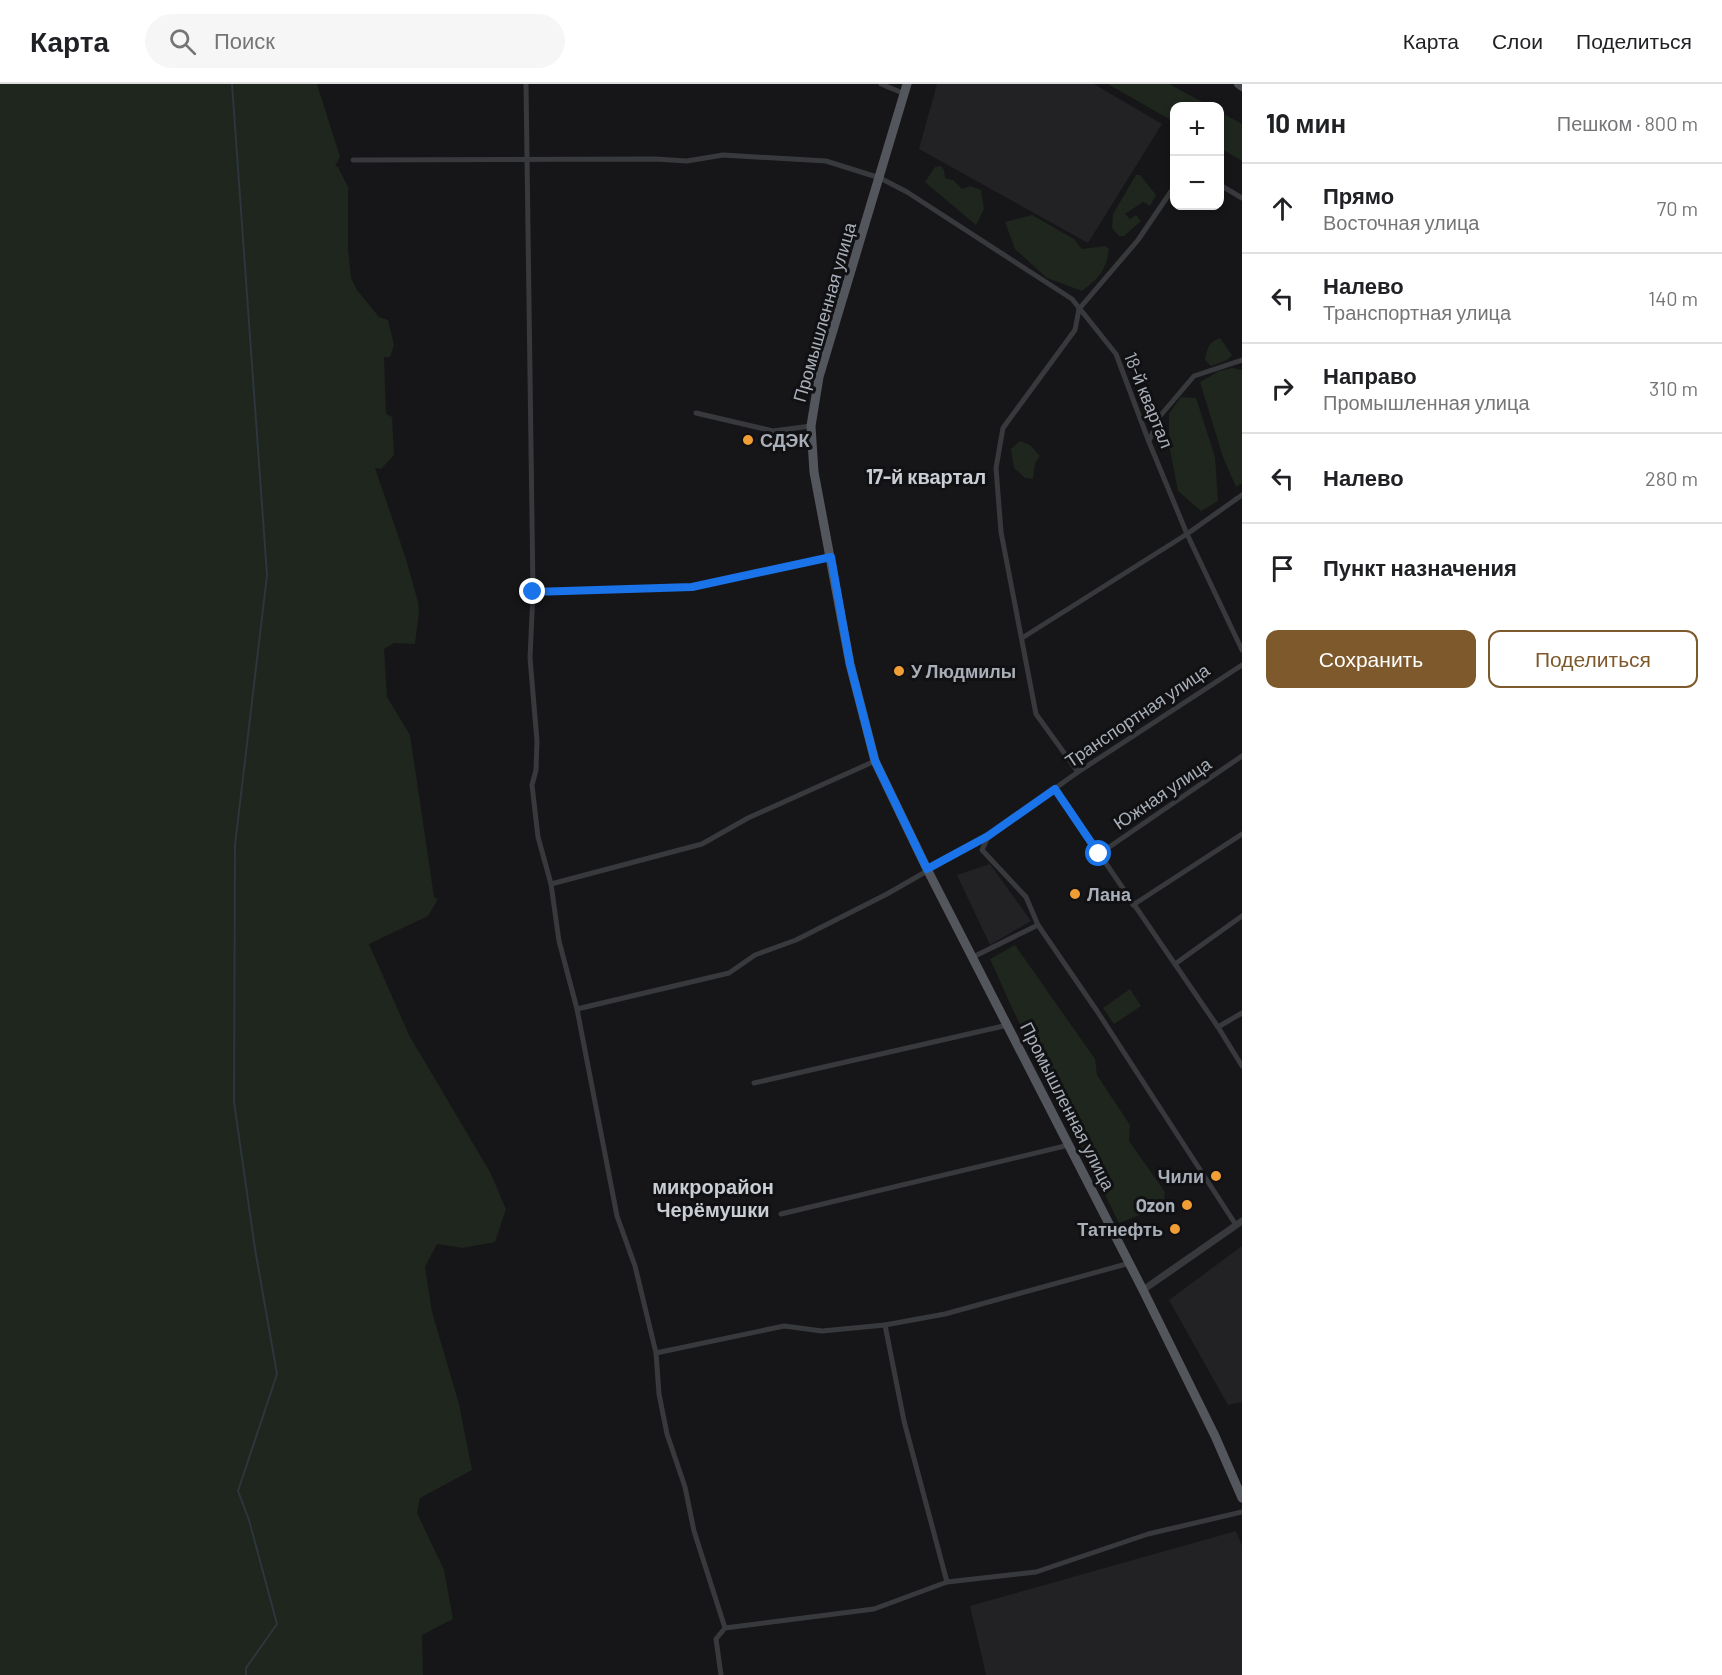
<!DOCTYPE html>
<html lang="ru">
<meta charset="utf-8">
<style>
body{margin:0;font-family:Barlow,sans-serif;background:#f6f6f6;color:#202124}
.controls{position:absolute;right:18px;top:18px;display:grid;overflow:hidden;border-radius:12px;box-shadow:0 3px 9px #0003}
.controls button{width:54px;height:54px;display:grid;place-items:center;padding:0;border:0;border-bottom:2px solid #e0e0e0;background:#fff;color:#202124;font:30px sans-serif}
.stop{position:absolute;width:18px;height:18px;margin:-14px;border:4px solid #1a73e8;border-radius:50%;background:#fff}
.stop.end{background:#1a73e8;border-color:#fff;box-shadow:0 2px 6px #0008}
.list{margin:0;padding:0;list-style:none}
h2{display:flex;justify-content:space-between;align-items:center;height:78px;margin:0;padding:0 24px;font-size:26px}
h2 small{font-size:20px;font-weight:400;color:#757577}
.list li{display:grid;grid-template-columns:39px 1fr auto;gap:18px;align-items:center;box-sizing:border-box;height:90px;padding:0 24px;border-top:2px solid #e0e0e0}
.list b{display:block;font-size:22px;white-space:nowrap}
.list p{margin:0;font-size:20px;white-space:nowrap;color:#757577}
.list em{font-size:20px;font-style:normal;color:#757577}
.actions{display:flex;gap:12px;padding:18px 24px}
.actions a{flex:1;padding:14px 0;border:2px solid #7e592c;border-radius:12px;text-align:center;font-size:21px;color:#7e592c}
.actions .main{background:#7e592c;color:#fff}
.icon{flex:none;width:33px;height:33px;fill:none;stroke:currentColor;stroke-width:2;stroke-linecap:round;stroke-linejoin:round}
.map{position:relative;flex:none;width:1242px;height:1591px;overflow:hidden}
header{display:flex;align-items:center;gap:36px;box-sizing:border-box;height:84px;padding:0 30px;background:#fff;border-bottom:2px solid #e0e0e0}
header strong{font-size:28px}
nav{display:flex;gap:33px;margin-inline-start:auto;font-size:21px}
.search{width:420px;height:54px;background:#f6f6f6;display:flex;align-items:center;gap:15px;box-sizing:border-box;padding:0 21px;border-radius:33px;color:#757577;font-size:22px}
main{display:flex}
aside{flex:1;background:#fff}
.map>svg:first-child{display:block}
.built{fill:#222225}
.green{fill:#1e261e}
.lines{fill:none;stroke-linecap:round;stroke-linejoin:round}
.stream{stroke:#2c363c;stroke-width:2}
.minor{stroke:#37393d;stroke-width:5}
.tertiary{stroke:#37393d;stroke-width:7}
.secondary{stroke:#45484d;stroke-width:8}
.primary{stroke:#53565c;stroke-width:9}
.route{stroke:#1a73e8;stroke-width:8}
.poi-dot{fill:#f19e35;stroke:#111113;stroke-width:2}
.labels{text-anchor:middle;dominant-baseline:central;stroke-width:6;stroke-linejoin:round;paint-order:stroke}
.street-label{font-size:18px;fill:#a8afb8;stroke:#111113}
.poi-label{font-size:18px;font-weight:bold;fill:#a8afb8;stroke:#111113;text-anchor:start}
.neighbourhood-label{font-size:20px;font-weight:bold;fill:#c9cdd4;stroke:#111113}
</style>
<header>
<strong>Карта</strong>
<div class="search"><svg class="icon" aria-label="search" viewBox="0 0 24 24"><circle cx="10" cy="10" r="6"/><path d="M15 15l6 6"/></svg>Поиск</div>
<nav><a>Карта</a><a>Слои</a><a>Поделиться</a></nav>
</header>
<main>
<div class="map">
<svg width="1242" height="1591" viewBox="0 0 1242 1591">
<rect width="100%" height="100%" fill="#161618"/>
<g class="built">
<path d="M937,0H1094L1162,40L1088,159L919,65Z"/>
<path d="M990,780L1031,837L990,861L957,791Z"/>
<path d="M1242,1162V1318L1228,1321L1169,1216Z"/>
<path d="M1236,1447L1242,1462V1591H986L970,1522Z"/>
</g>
<g class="green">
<path d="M0,0H317L340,73L335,82L338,83L348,103V164L351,194L357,206L379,233L388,236L394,261L390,273H384L386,330L392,333L394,371L381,385L375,384L406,475L418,518L419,527L415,560L394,559L384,565L387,613L410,651L434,813L438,815L428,832L369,860L409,951L490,1088L506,1125L495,1158L463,1164L437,1160L425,1183L432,1228L459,1320L472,1386L420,1414L417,1429L444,1486L453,1535L422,1551L423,1591H0Z"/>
<path d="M1108,0H1169L1210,22H1174V38Z"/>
<path d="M1220,28L1242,40V77L1220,64Z"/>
<path d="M941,82L944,86L945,94L953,96L962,105L970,102L981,106L984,125L976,141L925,98L935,83Z"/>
<path d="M1136,91H1140L1156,111L1150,122L1143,118L1125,130L1130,135L1136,131L1141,137L1124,152H1119L1112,144L1113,130Z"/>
<path d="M1032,131L1074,155L1082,165L1105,162L1109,165C1106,187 1099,194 1082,207L1047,194L1015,165L1005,138Z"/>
<path d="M1220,254L1232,271L1227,276L1211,282L1205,276C1207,265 1208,258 1220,254Z"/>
<path d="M1233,284L1242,286V399L1236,403L1223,373L1200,298L1219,287Z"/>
<path d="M1181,313L1196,314L1215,373L1218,417L1201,427L1178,407L1169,361V330Z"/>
<path d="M1020,357L1030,361L1040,372L1035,379L1033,395L1025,394L1014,384L1011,365Z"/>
<path d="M1015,861L1095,975L1097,991L1130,1041L1129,1057L1165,1108L1163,1122L1119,1139L1012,924L990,875Z"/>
<path d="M1130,905L1141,922L1114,940L1103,924Z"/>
</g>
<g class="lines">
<path class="stream" d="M232,0L267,491L235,761L234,1018L255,1165L277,1290L238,1407L249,1436L277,1540L246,1584V1591"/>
<g class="minor">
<path d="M526,0L533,508L530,574L537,657L536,686L532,701L538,753L551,800L559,857L577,925L617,1132L635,1182L656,1269L659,1310L667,1350L685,1403L694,1447L725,1544"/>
<path d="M881,0L905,10"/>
<path d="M353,76L655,75L687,77L723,71L826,77L880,94L907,108L1072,215L1116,270L1149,358L1187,450L1242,566"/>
<path d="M1220,101L1242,114"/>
<path d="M1079,225L1138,156L1174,103"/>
<path d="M696,329L773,347L811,342"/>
<path d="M1149,357L1160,332L1194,292L1242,276"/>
<path d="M533,508L692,503L831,473"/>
<path d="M1022,554L1187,450L1242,411"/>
<path d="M1078,688L1036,630L1001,448L996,384L1003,344L1075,246L1079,225"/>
<path d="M1055,705L1218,943L1242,982"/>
<path d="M988,753L982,766L1026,813L1038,841L1097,927L1236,1141"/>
<path d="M1099,770L1242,672"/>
<path d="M551,800L702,760L748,734L875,677"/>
<path d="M1133,821L1242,750"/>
<path d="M973,873L1038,841"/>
<path d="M1175,880L1242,832"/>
<path d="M577,925L729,889L755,871L796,856L887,810L988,752L1078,688L1242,581"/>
<path d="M1218,943L1242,929"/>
<path d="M754,999L1008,941"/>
<path d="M781,1130L1069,1061"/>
<path d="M885,1241L904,1337L947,1498"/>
<path d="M656,1269L784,1242L822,1247L885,1241L945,1230L1130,1179"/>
<path d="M721,1591L716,1555L725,1544L874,1525L947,1498L1036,1488L1148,1450L1242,1428"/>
</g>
<path class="tertiary" d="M1143,1206L1242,1137"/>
<path class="secondary" d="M1238,0L1242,3"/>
<path class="primary" d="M907,0L819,293L811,342L814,388L850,580L875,677L927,785L1143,1206L1215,1352L1242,1414"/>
</g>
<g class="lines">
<path class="route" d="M533,508L692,503L831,473L850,580L875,677L927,785L988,752L1055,705L1099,770"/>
</g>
<g class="poi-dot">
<circle cx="748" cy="356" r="6"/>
<circle cx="899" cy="587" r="6"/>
<circle cx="1075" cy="810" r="6"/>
<circle cx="1216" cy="1092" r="6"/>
<circle cx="1187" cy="1121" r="6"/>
<circle cx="1175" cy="1145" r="6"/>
</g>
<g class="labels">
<g class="street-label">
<text transform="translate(824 228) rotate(-74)">Промышленная улица</text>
<text transform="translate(1149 316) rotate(68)">18-й квартал</text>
<text transform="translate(1137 631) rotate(-34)">Транспортная улица</text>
<text transform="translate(1162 709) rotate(-34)">Южная улица</text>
<text transform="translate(1068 1022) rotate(63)">Промышленная улица</text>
</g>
<g class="poi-label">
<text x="760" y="356">СДЭК</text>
<text x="911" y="587">У Людмилы</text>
<text x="1087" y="810">Лана</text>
<text x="1204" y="1092" text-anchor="end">Чили</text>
<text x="1175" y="1121" text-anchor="end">Ozon</text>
<text x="1163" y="1145" text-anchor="end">Татнефть</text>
</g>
<g class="neighbourhood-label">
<text x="926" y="392">17-й квартал</text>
<text x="713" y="1102">микрорайон<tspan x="713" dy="23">Черёмушки</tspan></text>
</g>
</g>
</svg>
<div class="controls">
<button>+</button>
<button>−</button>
</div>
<div class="stop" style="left:1099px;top:770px"></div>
<div class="stop end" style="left:533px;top:508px"></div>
</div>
<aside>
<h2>10 мин<small>Пешком · 800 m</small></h2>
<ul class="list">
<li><svg class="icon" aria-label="ahead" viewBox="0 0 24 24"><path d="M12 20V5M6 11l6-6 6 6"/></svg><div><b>Прямо</b><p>Восточная улица</p></div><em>70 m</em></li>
<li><svg class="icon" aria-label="left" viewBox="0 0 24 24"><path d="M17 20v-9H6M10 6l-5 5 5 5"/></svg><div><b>Налево</b><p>Транспортная улица</p></div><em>140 m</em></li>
<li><svg class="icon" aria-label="right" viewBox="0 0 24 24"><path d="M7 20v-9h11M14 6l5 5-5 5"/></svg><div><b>Направо</b><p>Промышленная улица</p></div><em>310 m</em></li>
<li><svg class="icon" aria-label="left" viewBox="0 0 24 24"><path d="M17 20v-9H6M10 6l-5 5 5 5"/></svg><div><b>Налево</b></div><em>280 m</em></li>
<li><svg class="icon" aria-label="arrive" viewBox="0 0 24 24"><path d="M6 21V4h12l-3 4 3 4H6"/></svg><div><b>Пункт назначения</b></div></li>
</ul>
<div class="actions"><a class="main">Сохранить</a><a>Поделиться</a></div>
</aside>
</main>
